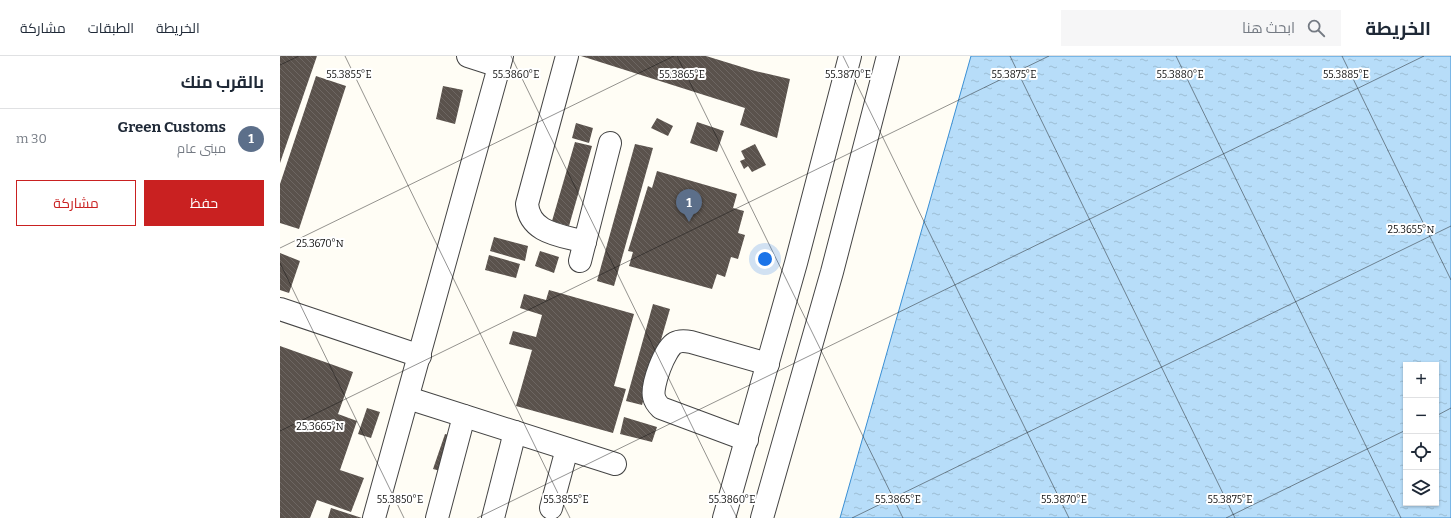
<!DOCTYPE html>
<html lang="ar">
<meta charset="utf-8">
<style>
body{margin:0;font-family:Bitter,Cairo,serif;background:#f6f6f7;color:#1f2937;direction:rtl}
.controls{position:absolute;right:12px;bottom:12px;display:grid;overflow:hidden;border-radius:0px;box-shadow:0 1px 3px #0004}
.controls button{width:36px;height:36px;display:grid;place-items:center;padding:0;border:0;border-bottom:1px solid #e0e1e3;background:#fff;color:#1f2937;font:20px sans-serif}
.you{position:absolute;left:485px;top:203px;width:14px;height:14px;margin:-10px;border:3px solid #fff;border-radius:50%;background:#1a73e8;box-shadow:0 0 0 6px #1a73e833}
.badge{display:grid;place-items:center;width:26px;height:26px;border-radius:50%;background:#c92121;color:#fff;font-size:13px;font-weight:700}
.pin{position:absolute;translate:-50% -33px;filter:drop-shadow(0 1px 2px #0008)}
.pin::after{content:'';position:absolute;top:21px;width:14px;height:12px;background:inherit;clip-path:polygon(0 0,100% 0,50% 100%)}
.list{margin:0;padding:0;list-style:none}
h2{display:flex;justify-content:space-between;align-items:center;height:52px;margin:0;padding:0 16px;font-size:17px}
h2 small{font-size:13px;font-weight:400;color:#747a83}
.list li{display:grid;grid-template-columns:26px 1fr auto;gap:12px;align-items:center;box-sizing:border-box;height:60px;padding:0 16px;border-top:1px solid #e0e1e3}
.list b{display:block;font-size:15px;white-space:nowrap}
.list p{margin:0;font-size:13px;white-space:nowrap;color:#747a83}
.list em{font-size:13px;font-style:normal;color:#747a83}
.actions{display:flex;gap:8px;padding:12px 16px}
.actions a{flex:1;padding:9px 0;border:1px solid #c92121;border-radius:0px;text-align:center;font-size:14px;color:#c92121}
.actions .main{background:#c92121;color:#fff}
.icon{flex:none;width:22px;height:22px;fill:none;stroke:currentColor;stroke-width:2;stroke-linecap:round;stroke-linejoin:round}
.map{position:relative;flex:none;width:1171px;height:462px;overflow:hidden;direction:ltr}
header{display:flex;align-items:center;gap:24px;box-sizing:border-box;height:56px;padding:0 20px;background:#fff;border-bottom:1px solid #e0e1e3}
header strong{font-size:19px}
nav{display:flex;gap:22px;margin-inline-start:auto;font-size:14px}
.search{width:280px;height:36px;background:#f6f6f7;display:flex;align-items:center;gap:10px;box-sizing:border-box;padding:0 14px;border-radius:0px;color:#747a83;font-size:15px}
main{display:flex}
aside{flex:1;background:#fff}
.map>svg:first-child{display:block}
.water{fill:url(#water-ripples);stroke:#3a8fd4;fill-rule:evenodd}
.building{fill:url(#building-back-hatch)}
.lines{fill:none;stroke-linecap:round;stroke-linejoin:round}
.minor-casing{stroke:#444;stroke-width:24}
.minor{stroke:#fff;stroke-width:22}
.ticks{fill:none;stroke:#111;stroke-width:1;stroke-opacity:0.45}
.ticks-label{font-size:10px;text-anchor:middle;fill:#111;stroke:#fff;stroke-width:4;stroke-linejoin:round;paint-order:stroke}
</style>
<header>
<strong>الخريطة</strong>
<div class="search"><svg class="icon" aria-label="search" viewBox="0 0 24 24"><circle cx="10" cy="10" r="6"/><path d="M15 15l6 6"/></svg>ابحث هنا</div>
<nav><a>الخريطة</a><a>الطبقات</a><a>مشاركة</a></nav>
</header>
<main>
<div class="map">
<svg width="1171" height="462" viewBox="0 0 1171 462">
<defs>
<pattern id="water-ripples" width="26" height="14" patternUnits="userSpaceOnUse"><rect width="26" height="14" fill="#b7ddf9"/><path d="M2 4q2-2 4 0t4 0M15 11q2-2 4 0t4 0" fill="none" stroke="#9cbdd4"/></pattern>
<pattern id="building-back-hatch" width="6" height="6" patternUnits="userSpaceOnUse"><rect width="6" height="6" fill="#5a524c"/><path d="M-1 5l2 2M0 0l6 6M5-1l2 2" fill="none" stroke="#6d6662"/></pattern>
</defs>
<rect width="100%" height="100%" fill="#fffdf5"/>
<path class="water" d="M691,0H1171V462H560ZM1126,309H1156V447H1126Z"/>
<g class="building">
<path d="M0,0H37L0,107Z"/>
<path d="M301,0H426L475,15L510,23L497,82L460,69L465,52Z"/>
<path d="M36,20L66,30L19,173L0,167V128Z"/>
<path d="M163,30L183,34L175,68L156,63Z"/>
<path d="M377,62L393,70L388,80L371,72Z"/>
<path d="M417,66L444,75L437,96L410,87Z"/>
<path d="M296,67L313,72L309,87L292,82Z"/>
<path d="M295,86L312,90L289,170L272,165Z"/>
<path d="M355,88L373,92L334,230L317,225Z"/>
<path d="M475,88L486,109L472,116L468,110L464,113L460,105L465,103L461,95Z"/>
<path d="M377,115L457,138L453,152L464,155L458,177L465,179L458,203L451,201L445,221L437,218L432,233L349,210L353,196L348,195L368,130L372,132Z"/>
<path d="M214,181L248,190L245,205L210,195Z"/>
<path d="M260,195L279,201L274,217L255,210Z"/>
<path d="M0,197L20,205L9,237L0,234Z"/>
<path d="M209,199L240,208L236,222L205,214Z"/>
<path d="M269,234L354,258L334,330L346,333L333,377L236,350L252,294L229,288L233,275L256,281L262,259L240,252L244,238L266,244Z"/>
<path d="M373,248L390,253L362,349L346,345Z"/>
<path d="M0,290L73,316L58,358L77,365L60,414L84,422L71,456L37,444L30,462H0Z"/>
<path d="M87,352L100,356L91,382L78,378Z"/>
<path d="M344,361L377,371L372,386L340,378Z"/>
<path d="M165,378L176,381L164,416L153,413Z"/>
<path d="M51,452L82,462H48Z"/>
</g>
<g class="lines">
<g class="minor-casing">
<g id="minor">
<path d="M188,0L219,10"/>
<path d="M287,0L247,148C250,178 281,179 305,186"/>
<path d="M300,205L330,87"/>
<path d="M0,253L140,300"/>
<path d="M128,342L335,408"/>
<path d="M467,384L381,352C378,349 375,346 374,341C371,330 385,292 395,287C400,284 406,285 411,286L488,308"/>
<path d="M271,452L287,393"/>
<path d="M94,462L222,0"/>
<path d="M157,462L184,360"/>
<path d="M213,462L235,376"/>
<path d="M444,462L516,207L570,0"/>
<path d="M482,462L552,216L608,0"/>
</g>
</g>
<use href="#minor" class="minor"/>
</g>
<path class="ticks" d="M65,0L290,462M231,0L457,462M397,0L623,462M563,0L789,462M730,0L955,462M896,0L1121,462M1062,0L1171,224M0,9L19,0M0,192L394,0M0,207L124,462M1156,360L1171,352M0,375L769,0M197,462L1144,0M572,462L1171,170M946,462L1126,374"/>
<g class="ticks-label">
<text x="69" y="22">55.3855°E</text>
<text x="236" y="22">55.3860°E</text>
<text x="402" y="22">55.3865°E</text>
<text x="568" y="22">55.3870°E</text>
<text x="734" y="22">55.3875°E</text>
<text x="900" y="22">55.3880°E</text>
<text x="1066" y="22">55.3885°E</text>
<text x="1131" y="177">25.3655°N</text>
<text x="40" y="191">25.3670°N</text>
<text x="40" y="374">25.3665°N</text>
<text x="120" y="447">55.3850°E</text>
<text x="286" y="447">55.3855°E</text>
<text x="452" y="447">55.3860°E</text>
<text x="618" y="447">55.3865°E</text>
<text x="784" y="447">55.3870°E</text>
<text x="950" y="447">55.3875°E</text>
</g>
</svg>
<div class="controls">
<button>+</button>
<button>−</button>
<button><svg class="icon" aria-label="locate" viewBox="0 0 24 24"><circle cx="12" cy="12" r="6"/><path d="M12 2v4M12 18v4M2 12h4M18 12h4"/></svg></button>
<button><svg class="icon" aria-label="layers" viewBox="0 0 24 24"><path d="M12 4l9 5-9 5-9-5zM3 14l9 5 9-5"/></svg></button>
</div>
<div class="you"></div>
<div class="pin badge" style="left:409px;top:166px;background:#5c6f8a">1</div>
</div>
<aside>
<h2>بالقرب منك<small></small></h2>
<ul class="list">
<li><span class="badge" style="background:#5c6f8a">1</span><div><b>Green Customs</b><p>مبنى عام</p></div><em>30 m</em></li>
</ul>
<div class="actions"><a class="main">حفظ</a><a>مشاركة</a></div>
</aside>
</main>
